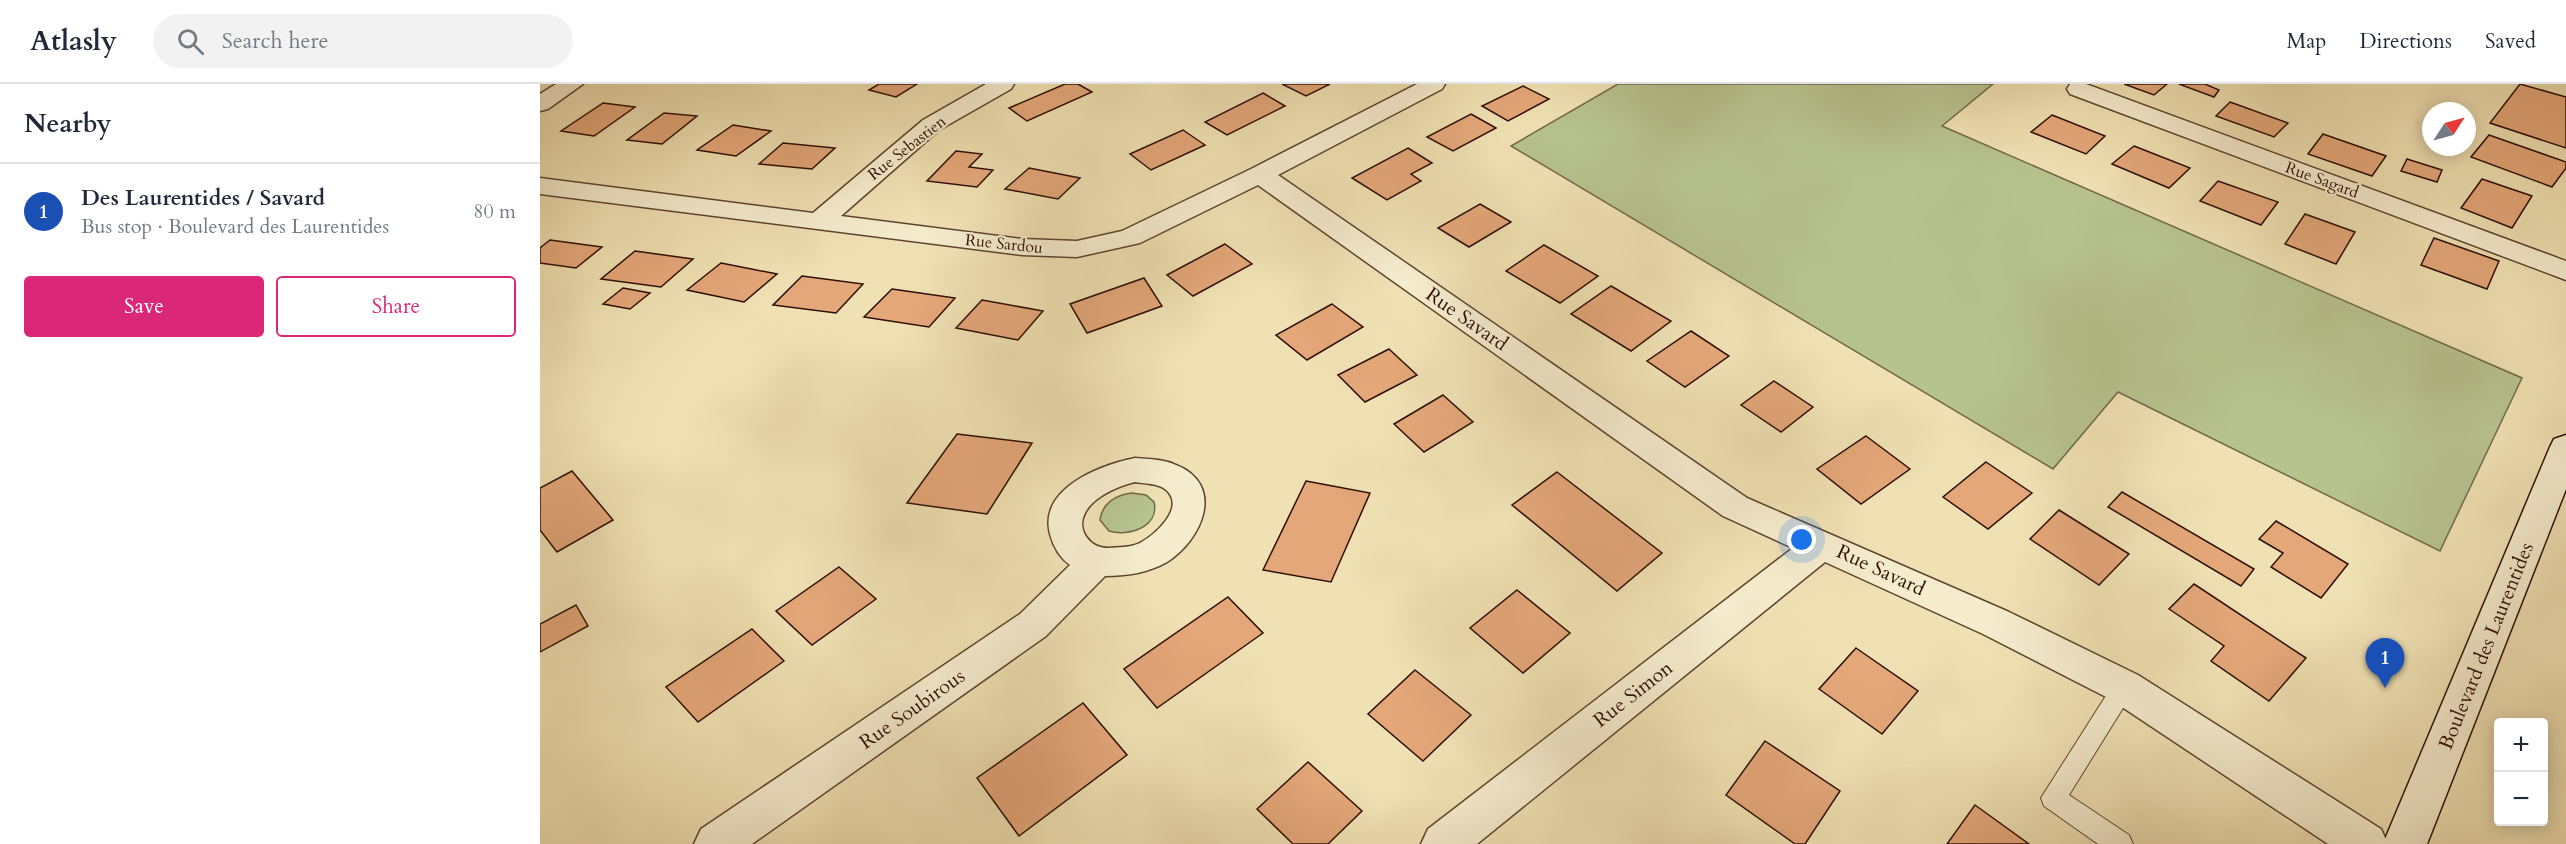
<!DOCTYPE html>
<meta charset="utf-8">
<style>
body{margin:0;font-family:Cardo,serif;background:#f2f2f3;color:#1f2937}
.controls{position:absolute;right:18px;bottom:18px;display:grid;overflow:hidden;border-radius:6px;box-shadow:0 3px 15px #0003}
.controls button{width:54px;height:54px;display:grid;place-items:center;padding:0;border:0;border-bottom:2px solid #e0e1e3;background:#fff;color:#1f2937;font:30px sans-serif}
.compass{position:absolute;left:1882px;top:18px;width:54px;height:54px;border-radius:50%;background:#fff;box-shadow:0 3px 15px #0003;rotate:54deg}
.you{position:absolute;left:1262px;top:456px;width:21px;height:21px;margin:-15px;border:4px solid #fff;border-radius:50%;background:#1a73e8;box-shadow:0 0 0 9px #1a73e833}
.badge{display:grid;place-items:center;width:39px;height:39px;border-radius:50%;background:#db2777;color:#fff;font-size:20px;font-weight:700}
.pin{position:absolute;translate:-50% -50px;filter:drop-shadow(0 2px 3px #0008)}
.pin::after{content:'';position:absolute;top:32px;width:21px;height:18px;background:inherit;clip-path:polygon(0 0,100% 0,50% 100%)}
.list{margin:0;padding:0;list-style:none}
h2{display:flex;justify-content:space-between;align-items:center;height:78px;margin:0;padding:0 24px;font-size:26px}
h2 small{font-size:20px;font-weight:400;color:#747a83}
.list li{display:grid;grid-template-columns:39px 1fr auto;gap:18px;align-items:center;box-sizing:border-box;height:96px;padding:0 24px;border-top:2px solid #e0e1e3}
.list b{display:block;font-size:22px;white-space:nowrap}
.list p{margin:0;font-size:20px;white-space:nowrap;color:#747a83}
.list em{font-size:20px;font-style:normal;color:#747a83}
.actions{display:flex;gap:12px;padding:18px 24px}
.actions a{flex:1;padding:14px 0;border:2px solid #db2777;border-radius:6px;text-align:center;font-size:21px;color:#db2777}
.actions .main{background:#db2777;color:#fff}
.icon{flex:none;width:33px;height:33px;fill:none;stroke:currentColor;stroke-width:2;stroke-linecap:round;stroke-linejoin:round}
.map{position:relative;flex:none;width:2026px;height:760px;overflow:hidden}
header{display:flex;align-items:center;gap:36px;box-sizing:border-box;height:84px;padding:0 30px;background:#fff;border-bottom:2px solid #e0e1e3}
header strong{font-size:28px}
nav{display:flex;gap:33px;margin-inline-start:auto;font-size:21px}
.search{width:420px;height:54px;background:#f2f2f3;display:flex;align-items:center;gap:15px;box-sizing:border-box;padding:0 21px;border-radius:33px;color:#747a83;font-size:22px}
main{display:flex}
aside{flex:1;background:#fff}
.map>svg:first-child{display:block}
.green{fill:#b7c38f;stroke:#726949;stroke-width:1.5}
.building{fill:#e4a77a;stroke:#2d0f03;stroke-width:1.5}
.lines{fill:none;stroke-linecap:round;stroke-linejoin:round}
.service-casing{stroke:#5e442f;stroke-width:2}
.minor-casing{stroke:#5e442f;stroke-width:3}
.secondary-casing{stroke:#2d0f03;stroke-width:3}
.service{fill:#f5ecce;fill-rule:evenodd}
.minor{fill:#f5ecce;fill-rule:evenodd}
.secondary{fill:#f5ecce;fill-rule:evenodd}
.labels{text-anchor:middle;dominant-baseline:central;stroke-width:4.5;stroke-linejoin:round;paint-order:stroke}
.far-street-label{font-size:16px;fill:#2d0f03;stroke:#f5ecce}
.street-label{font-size:20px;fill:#2d0f03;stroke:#f5ecce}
</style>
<header>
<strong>Atlasly</strong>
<div class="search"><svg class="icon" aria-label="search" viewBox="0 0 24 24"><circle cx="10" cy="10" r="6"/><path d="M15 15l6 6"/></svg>Search here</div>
<nav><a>Map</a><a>Directions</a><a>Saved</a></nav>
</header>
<main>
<aside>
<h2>Nearby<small></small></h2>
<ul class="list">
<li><span class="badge" style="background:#1a4fb4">1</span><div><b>Des Laurentides / Savard</b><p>Bus stop · Boulevard des Laurentides</p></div><em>80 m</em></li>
</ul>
<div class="actions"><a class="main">Save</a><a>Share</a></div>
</aside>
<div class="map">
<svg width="2026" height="760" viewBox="0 0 2026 760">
<rect width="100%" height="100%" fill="#f0e1b4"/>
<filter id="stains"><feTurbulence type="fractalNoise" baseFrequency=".00333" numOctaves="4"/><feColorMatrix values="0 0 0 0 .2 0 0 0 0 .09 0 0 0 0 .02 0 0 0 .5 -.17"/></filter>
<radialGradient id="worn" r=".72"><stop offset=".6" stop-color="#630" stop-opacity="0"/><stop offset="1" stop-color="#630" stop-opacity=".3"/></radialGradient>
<g class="green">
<path d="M1078,0H1453L1402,42L1982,294L1900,467L1578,308L1513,385L971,62Z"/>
<path d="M592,409L606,411L614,418C620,443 588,453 569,447L560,436C562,419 576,411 592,409Z"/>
</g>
<g class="building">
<path d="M339,0H377L356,13L329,6Z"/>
<path d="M525,0H538L552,8L487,37L469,24Z"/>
<path d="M742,0H790L766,12Z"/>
<path d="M1584,0H1627L1614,11Z"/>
<path d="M1639,0H1665L1679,6L1674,13Z"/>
<path d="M1980,0L2026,13V64L1950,39Z"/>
<path d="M983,2L1009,15L968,37L942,22Z"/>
<path d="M723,9L745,22L687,51L665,38Z"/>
<path d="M1690,18L1748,39L1734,53L1676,32Z"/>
<path d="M63,19L95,23L54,52L21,47Z"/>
<path d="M124,29L157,32L122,60L87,56Z"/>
<path d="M931,30L956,44L913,67L887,53Z"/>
<path d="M1512,31L1565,52L1546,70L1491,48Z"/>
<path d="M193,41L231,47L196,72L157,66Z"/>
<path d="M643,46L665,61L611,86L590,70Z"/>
<path d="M1783,50L1846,72L1832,92L1768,70Z"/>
<path d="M1949,51L2026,78V84L2012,103L1931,73Z"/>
<path d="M243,59L295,64L272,85L219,80Z"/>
<path d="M1594,62L1650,84L1629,104L1572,80Z"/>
<path d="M868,64L892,79L871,90L881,97L847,116L812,94Z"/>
<path d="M416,67L442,70L429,83L453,86L437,103L387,97Z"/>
<path d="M1867,75L1902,86L1897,98L1861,87Z"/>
<path d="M489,84L540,94L518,115L465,105Z"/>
<path d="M1942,95L1992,112L1972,144L1921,124Z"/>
<path d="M1678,97L1738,118L1721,141L1660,117Z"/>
<path d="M940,120L971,138L929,163L898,144Z"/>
<path d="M1765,130L1815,148L1796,180L1745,160Z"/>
<path d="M1894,154L1959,177L1947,205L1881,181Z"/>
<path d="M10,156L62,163L36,184L0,179V164Z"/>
<path d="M685,160L712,180L653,212L627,191Z"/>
<path d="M1004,161L1058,192L1020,219L966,187Z"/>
<path d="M95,167L153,175L121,203L61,195Z"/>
<path d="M181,179L237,190L204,218L147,206Z"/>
<path d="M262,192L323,200L296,229L233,221Z"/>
<path d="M604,194L622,222L547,249L530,220Z"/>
<path d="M1071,202L1131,237L1091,267L1031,230Z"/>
<path d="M83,204L110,209L90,225L63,220Z"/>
<path d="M352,205L415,214L389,243L324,233Z"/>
<path d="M442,216L503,227L478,256L416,244Z"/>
<path d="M792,220L823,243L767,276L736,251Z"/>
<path d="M1151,247L1189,272L1145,303L1107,277Z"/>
<path d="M849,265L877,291L825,318L798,291Z"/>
<path d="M1234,297L1273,323L1241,348L1201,321Z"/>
<path d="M903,311L933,338L884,368L854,340Z"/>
<path d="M417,350L492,359L447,430L367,419Z"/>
<path d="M1326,352L1370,385L1321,420L1277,385Z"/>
<path d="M1446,378L1492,409L1448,445L1403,413Z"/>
<path d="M32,387L73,436L17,468L0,446V404Z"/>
<path d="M1017,388L1122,469L1077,507L972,421Z"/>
<path d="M766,397L830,409L791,498L723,486Z"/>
<path d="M1582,408L1714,485L1701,502L1568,423Z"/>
<path d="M1519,426L1589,470L1559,501L1490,455Z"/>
<path d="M1736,437L1808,480L1781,514L1731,483L1743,469L1719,455Z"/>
<path d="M299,483L336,515L272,561L236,527Z"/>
<path d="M1654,500L1766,574L1729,617L1671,577L1684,562L1629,525Z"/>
<path d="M977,506L1030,549L983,589L930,544Z"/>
<path d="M688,513L723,549L617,624L584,585Z"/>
<path d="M36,521L48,542L0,568V540Z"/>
<path d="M212,545L244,577L158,638L126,603Z"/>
<path d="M1316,564L1378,607L1342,650L1279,605Z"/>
<path d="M875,586L931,631L883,677L828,630Z"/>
<path d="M543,619L587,671L479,752L437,694Z"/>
<path d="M1225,657L1300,707L1265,760H1255L1186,711Z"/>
<path d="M768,678L822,727L788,760H753L717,725Z"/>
<path d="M1435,721L1489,760H1407Z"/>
</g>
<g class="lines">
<g class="service-casing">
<path id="service" d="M1584,593L1592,596L1596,603L1529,711L1589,751L1593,760H1558L1504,722L1501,714L1576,596Z"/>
</g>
<g class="minor-casing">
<g id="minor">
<path d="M16,0H43L8,25L0,27V10Z"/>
<path d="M446,0H474L471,5L399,46L301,132L482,155L537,157L582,147L711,85L877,0H905L902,5L738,91L1207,414L1469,528L1598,591L1841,745L1848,760H1788L1570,615L1443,550L1285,478L937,760H881L888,745L1253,464L1183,432L718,101L600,159L537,173L482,171L0,110V94L273,129L383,36Z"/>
<path d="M1530,0H1546L2026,177V196L1530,10L1527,5Z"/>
<path d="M595,374C608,375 623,375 636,381C686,401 662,456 627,478C608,489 586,492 565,492L506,552L212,760H154L161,745L480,530L530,481C520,474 513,462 510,450C498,404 561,381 595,374ZM595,398C606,400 622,399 629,409C643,427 613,452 600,459C589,464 579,463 568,464C550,464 536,446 545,429C553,413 578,402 595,398Z"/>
</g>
</g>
<g class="secondary-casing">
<path id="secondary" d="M2026,351V405L1887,760H1843L2010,363L2014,355Z"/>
</g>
<use href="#service" class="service"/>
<use href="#minor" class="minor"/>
<use href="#secondary" class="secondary"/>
</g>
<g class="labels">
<g class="far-street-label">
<text transform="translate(367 64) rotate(-38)">Rue Sebastien</text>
<text transform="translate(1782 96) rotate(20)">Rue Sagard</text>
<text transform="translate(464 160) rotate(6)">Rue Sardou</text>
</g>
<g class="street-label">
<text transform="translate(927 235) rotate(35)">Rue Savard</text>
<text transform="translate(1341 486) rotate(25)">Rue Savard</text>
<text transform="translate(1946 562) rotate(-68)">Boulevard des Laurentides</text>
<text transform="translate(1093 610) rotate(-38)">Rue Simon</text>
<text transform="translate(372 625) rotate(-35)">Rue Soubirous</text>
</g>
</g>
<rect width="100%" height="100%" filter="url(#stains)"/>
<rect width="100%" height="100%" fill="url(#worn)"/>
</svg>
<div class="controls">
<button>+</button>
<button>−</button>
</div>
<svg class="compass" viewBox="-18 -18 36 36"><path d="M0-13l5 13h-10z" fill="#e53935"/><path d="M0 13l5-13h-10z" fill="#747a83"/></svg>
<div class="you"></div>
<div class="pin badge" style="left:1845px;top:604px;background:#1a4fb4">1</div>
</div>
</main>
